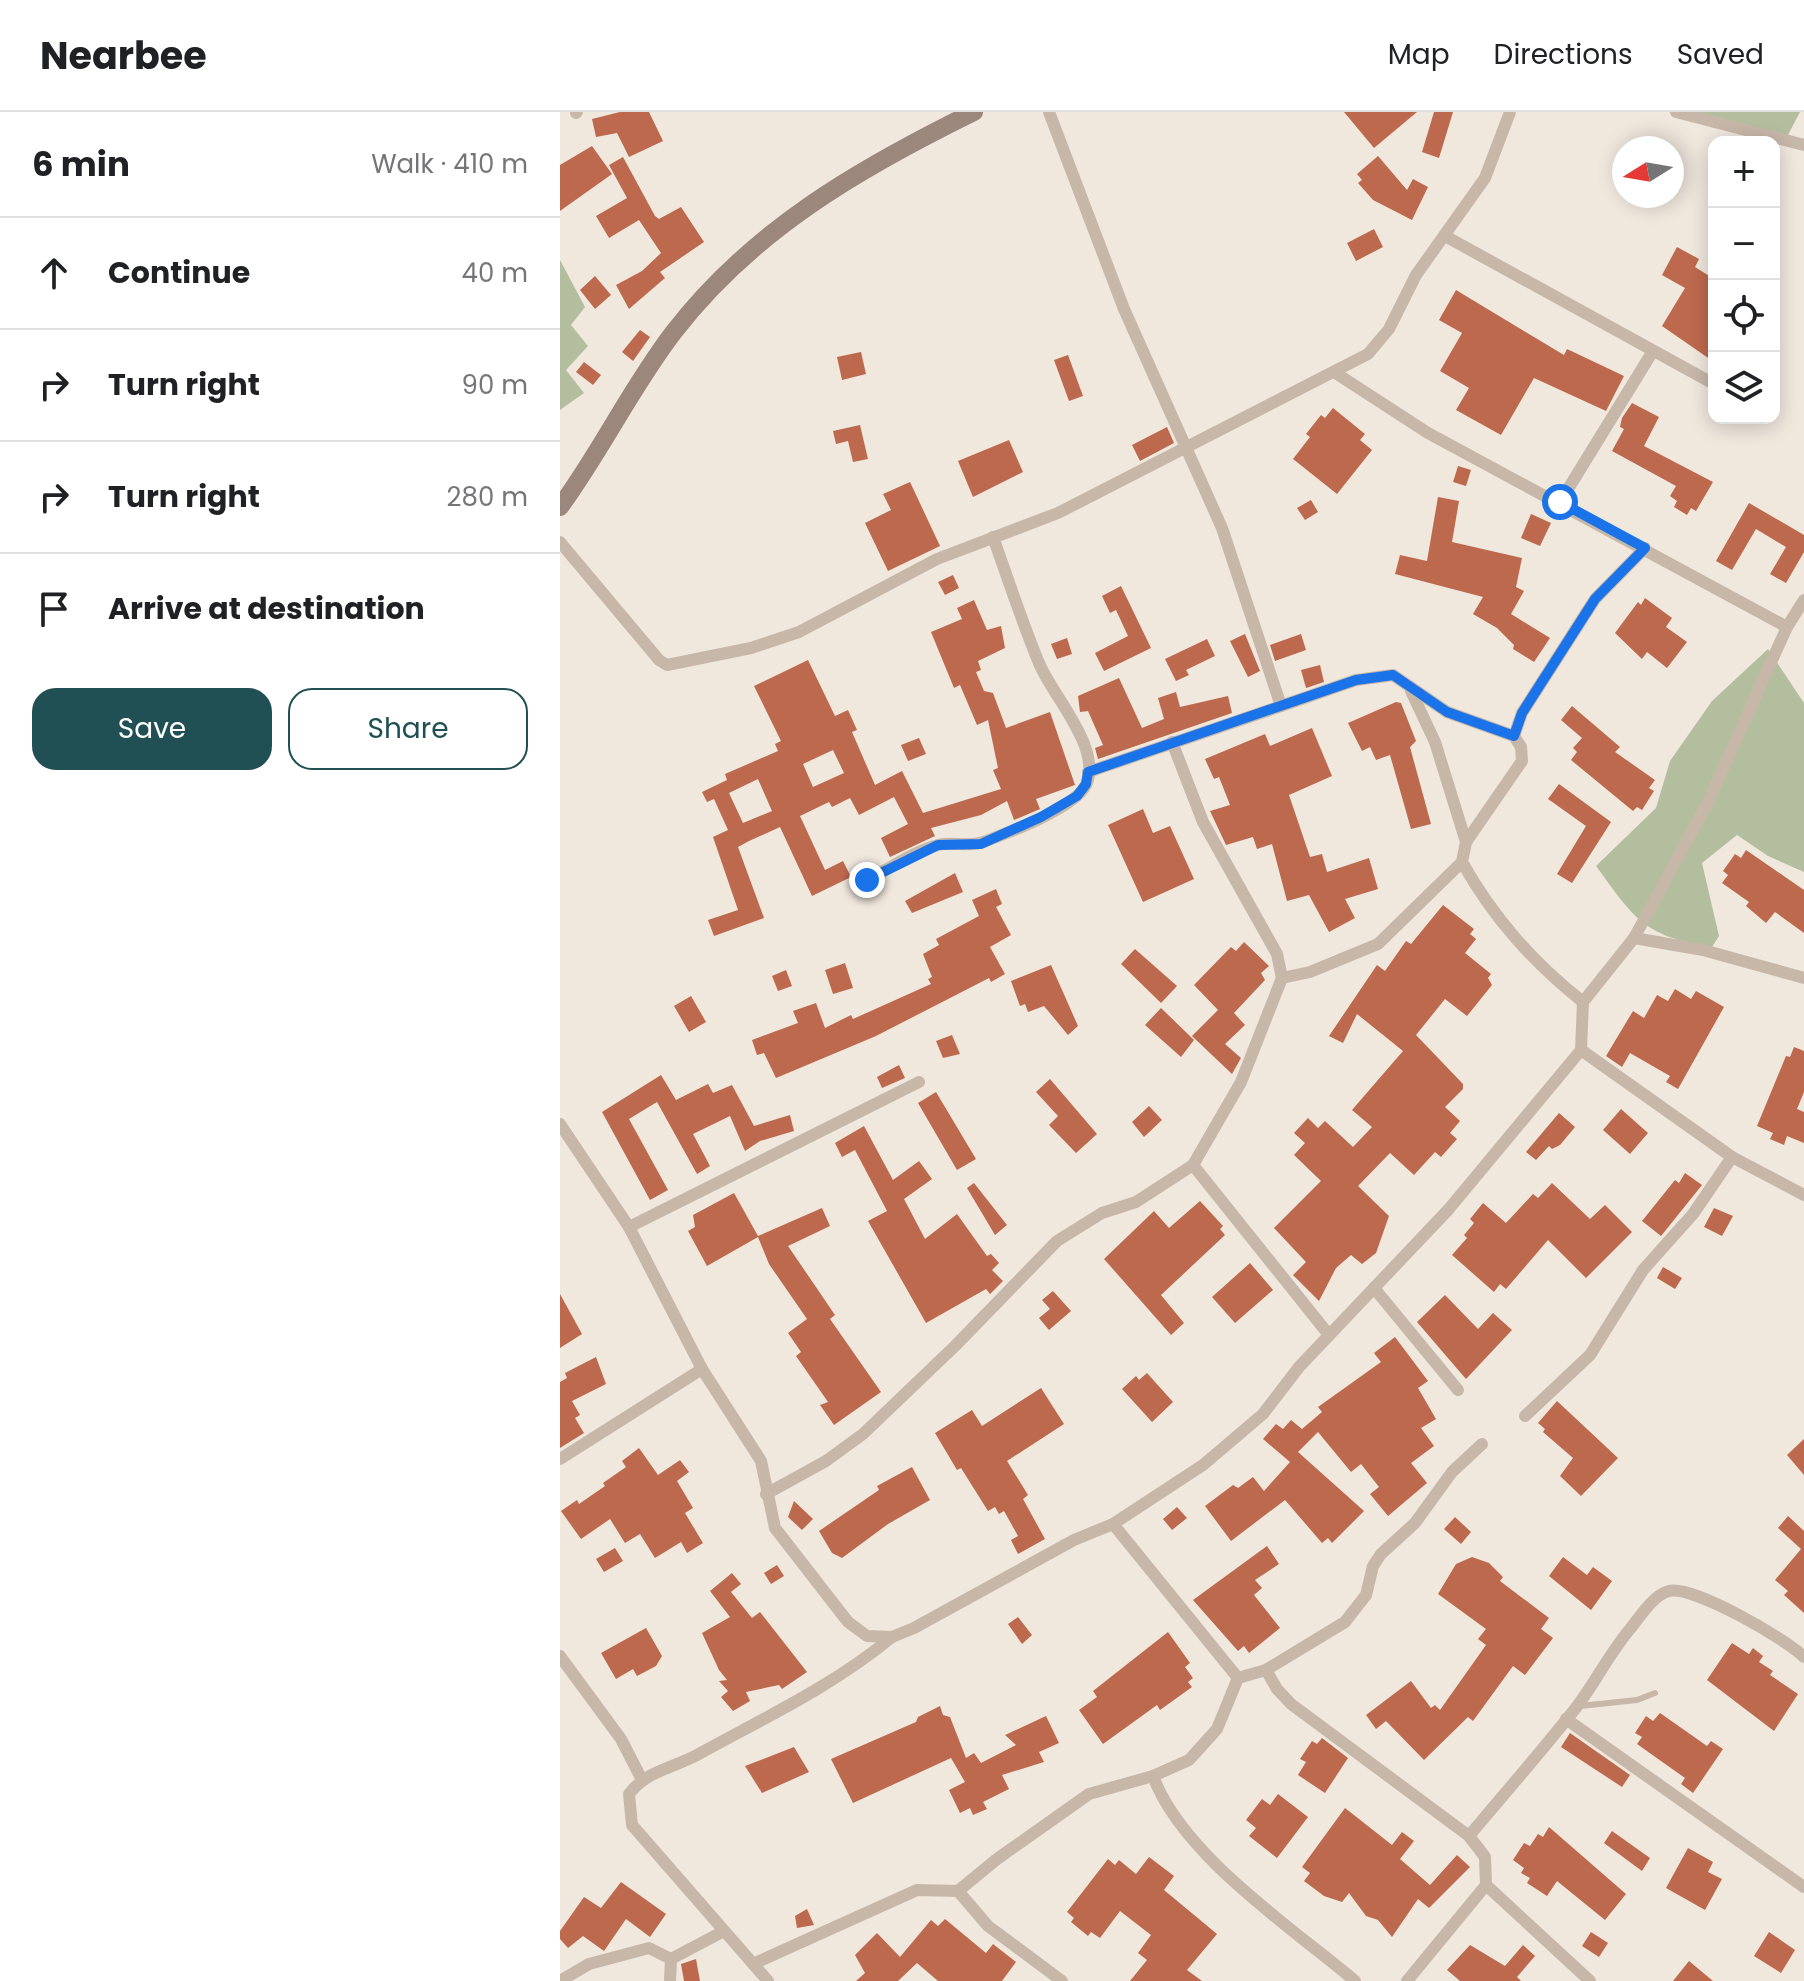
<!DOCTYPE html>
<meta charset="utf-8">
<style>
body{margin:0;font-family:Poppins,sans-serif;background:#f6f6f6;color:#202124}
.controls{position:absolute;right:24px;top:24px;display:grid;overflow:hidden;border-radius:16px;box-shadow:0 4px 20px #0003}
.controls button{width:72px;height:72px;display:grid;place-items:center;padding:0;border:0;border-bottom:2px solid #e0e0e0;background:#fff;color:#202124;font:40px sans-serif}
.compass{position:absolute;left:1052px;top:24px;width:72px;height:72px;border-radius:50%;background:#fff;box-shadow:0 4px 20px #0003;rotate:259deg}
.stop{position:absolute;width:24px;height:24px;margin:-18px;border:6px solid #1a73e8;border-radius:50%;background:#fff}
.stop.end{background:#1a73e8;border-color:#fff;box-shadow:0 2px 8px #0008}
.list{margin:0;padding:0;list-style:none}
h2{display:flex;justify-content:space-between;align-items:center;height:104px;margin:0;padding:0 32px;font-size:34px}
h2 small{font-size:26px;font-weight:400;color:#757577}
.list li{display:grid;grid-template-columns:52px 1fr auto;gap:24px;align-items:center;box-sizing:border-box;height:112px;padding:0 32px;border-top:2px solid #e0e0e0}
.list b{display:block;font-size:30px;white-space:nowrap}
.list em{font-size:26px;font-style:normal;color:#757577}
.actions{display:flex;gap:16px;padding:24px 32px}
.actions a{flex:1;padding:18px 0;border:2px solid #215054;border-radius:24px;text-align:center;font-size:28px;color:#215054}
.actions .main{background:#215054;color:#fff}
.icon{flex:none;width:44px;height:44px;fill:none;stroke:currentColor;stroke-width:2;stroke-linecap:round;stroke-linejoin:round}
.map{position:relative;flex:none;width:1244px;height:1869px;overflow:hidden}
header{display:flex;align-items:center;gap:48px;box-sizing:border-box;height:112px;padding:0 40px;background:#fff;border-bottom:2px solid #e0e0e0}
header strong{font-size:38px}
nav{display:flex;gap:44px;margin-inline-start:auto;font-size:28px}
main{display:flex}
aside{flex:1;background:#fff}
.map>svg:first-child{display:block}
.green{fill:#b3be9e}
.building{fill:#bd694e;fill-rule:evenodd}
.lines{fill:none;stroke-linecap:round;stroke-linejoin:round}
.lane{stroke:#c7b7a9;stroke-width:6}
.street{stroke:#c7b7a9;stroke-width:12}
.secondary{stroke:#9b877b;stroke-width:18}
.route{stroke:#1a73e8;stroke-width:10}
</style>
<header>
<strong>Nearbee</strong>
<nav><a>Map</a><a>Directions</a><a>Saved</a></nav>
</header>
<main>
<aside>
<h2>6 min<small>Walk · 410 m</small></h2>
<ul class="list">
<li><svg class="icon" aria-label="ahead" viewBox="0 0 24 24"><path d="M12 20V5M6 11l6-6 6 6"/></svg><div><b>Continue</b></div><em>40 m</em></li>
<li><svg class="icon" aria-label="right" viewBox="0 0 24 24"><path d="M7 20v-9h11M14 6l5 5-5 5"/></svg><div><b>Turn right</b></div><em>90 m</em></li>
<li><svg class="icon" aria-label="right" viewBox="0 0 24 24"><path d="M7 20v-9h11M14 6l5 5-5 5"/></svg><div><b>Turn right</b></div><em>280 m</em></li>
<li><svg class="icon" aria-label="arrive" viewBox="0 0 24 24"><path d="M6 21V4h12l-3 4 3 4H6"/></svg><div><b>Arrive at destination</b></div></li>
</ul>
<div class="actions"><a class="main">Save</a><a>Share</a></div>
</aside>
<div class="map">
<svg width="1244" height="1869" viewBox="0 0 1244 1869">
<rect width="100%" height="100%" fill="#f0e7dd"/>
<g class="green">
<path d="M1136,0H1240L1227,25Z"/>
<path d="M0,148L25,195L11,213L28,234L6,258L24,281L0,298Z"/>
<path d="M1208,537L1244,591V760L1208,744L1177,723L1142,751L1159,824L1152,835C1083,824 1075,807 1036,754L1096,696L1110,649L1152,589Z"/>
</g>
<g class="building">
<path d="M60,0H89L103,29L69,45L57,21L36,25L32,7Z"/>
<path d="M784,0H857L814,36Z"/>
<path d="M874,0H893L879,46L862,40Z"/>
<path d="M32,34L52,62L0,99V53Z"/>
<path d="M818,44L847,78L853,67L868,75L852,108L813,88L798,71L802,68L797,62Z"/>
<path d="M63,45L95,104L99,107L121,95L144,130L100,160L105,166L69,197L56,173L82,159L101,141L79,108L49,126L36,104L67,86L49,53Z"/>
<path d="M814,117L823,135L796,149L787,131Z"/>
<path d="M1117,135L1139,147L1135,155L1154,167V250L1102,214L1125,176L1102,163Z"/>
<path d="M35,164L51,183L35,197L20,178Z"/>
<path d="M896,178L1004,243L1007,237L1064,264L1046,299L974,266L941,323L896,298L909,276L880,259L902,221L879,208Z"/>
<path d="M80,218L90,225L73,249L62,240Z"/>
<path d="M301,240L306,262L282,268L277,245Z"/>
<path d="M508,243L523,284L509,289L494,248Z"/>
<path d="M24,250L41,263L33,273L16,260Z"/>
<path d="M1072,291L1099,305L1084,334L1153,370L1136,399L1131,396L1127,403L1114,395L1117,389L1110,384L1116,374L1052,339L1064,317L1060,315L1062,306Z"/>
<path d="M773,296L805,322L800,328L812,338L777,382L733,347L750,325L746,322L761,303L765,306Z"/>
<path d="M300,313L308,347L293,350L288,329L276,332L273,319Z"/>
<path d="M607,315L614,331L580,349L572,333Z"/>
<path d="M449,328L463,360L413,385L398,349Z"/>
<path d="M898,354L911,358L906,374L893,370Z"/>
<path d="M350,370L380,434L328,459L305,411L331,398L323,382Z"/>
<path d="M878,385L899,389L892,430L962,446L956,475L964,479L951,502L990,526L974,550L953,537L954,533L937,516L913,502L923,485L835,462L840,443L867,449Z"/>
<path d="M751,388L758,400L745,408L737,396Z"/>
<path d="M1189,391L1244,423V440L1226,471L1210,462L1226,435L1196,417L1172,458L1156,449Z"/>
<path d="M971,402L991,411L980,434L961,426Z"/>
<path d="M393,463L399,476L385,483L378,470Z"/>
<path d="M561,474L591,536L544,559L535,541L568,524L556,498L550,501L542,484Z"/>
<path d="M1085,486L1112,506L1106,515L1127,530L1107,556L1087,540L1082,547L1055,521L1078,490L1081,493Z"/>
<path d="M414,488L427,518L441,514L445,536L418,549L421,558L416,560L424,579L433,581L446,616L490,600L515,673L476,687L480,697L454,708L447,689L421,703L371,716L375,724L330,745L321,726L348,712L334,685L299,703L290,686L272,695L269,690L240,704L265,758L283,749L291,765L252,784L220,715L189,729L178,735L204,806L154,824L148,808L178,798L153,725L168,718L154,687L147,690L142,680L167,668L165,662L218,639L215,632L221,629L194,574L248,548L275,604L288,598L297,618L292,620L315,673L342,659L363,701L441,677L433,658L438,656L428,608L417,613L400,573L394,576L371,520L402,507L397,496ZM273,638L284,661L253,675L243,652ZM198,667L212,699L183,711L169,681Z"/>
<path d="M685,522L700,559L688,565L670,529Z"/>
<path d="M741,522L746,538L715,549L710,533Z"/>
<path d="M507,526L512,542L497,547L491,532Z"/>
<path d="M647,527L655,544L626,558L629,563L616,569L605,547Z"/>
<path d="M760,553L764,570L746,576L741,558Z"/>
<path d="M559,566L582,616L604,607L598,586L616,580L620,595L668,584L672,601L538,647L535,636L543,633L528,599L520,600L518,584Z"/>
<path d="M836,590L841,591L856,629L850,635L871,712L851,717L830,643L816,648L810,635L802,639L788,611Z"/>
<path d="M1012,594L1060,635L1055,640L1095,668L1089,676L1094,679L1082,698L1077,695L1073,699L1011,648L1017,640L1013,636L1022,626L1001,608Z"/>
<path d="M752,616L772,664L729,683L750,745L762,742L767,760L809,746L818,777L785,787L795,806L769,820L749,783L727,789L712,732L697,737L693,725L666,733L650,699L670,693L659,665L654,667L645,647L705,622L710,634Z"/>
<path d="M359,626L366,642L348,649L341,633Z"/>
<path d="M999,672L1051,710L1012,771L997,762L1026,714L988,687Z"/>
<path d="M583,697L593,721L610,714L634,767L583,790L548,713Z"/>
<path d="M1186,738L1244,778V821L1215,800L1206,811L1186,794L1189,790L1162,771L1168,763L1163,759L1175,742L1181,746Z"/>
<path d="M395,761L403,780L352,801L345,789Z"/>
<path d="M436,777L442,792L436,795L451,823L430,835L445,862L431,870L429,866L316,924L216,966L204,941L197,943L192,928L238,911L233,899L256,891L265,916L291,903L293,907L371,872L368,867L372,865L363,842L379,833L376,827L419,804L412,788Z"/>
<path d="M883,793L914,817L910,822L916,827L905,841L931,862L928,866L932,873L907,904L885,887L856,923L903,972V977L885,995L900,1009L890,1021L897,1027L881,1045L875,1040L854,1063L830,1041L798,1074L829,1104L816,1141L802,1152L791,1143L776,1156L759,1189L733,1163L746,1150L714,1116L761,1069L734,1043L745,1031L734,1021L748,1006L758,1016L765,1009L793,1035L812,1015L792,998L843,939L797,902L783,931L769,924L817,853L825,859L846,829L851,832Z"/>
<path d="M684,830L709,854L701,861L705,868L674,901L685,913L665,932L681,946L672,962L632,924L658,898L634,873L671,835L676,839Z"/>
<path d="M575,837L617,874L601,891L561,852Z"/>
<path d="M285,851L293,876L273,882L265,858Z"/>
<path d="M491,853L518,914L508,923L484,894L468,900L465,892L460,894L451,869Z"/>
<path d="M226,858L232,874L218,879L212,864Z"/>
<path d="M1115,877L1131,887L1136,879L1164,895L1118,977L1106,970L1110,964L1070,941L1062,955L1046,944L1073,899L1084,906L1097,883L1108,889Z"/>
<path d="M131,884L146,910L129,920L114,894Z"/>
<path d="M601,896L634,928L621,945L585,913Z"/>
<path d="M392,923L400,942L383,946L376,929Z"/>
<path d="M1234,935L1244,939V980L1237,997L1244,1000V1031L1227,1024L1224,1033L1210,1027L1213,1021L1197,1014L1226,944L1230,945Z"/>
<path d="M339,953L345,966L322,976L317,965Z"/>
<path d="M101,963L116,988L148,972L153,981L172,973L194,1014L230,1003L234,1019L200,1029L185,1039L170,1004L133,1022L150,1054L137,1062L97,990L69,1007L108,1078L90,1088L42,1000Z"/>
<path d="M490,967L537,1022L516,1041L489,1013L498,1004L476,980Z"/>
<path d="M376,980L416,1047L397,1058L358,991Z"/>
<path d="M589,994L602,1008L584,1025L572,1010Z"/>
<path d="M1061,997L1088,1021L1070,1042L1043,1018Z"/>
<path d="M999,1001L1015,1015L1000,1033L992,1037L989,1034L976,1048L966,1040Z"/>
<path d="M304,1014L333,1068L359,1049L372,1067L344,1087L365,1127L397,1102L427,1144L431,1142L439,1151L432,1158L443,1169L430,1182L426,1177L366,1211L308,1109L327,1099L295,1038L282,1045L275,1031Z"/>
<path d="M1125,1061L1142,1073L1101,1124L1082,1109L1115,1068L1119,1071Z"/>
<path d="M414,1071L447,1113L435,1123L407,1076Z"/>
<path d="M992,1071L1030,1107L1045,1093L1072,1120L1026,1166L988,1128L946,1177L940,1172L934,1180L892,1143L907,1126L904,1123L914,1111L910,1107L923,1091L946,1111L973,1082L978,1086Z"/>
<path d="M174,1081L198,1124L262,1096L270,1114L228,1134L275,1203L270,1207L321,1280L274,1313L260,1293L268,1290L236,1244L241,1240L228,1221L247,1207L209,1152L198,1125L147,1154L128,1119L135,1115L133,1103Z"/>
<path d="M640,1089L663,1114L660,1117L665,1123L601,1183L624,1211L611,1223L544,1147L594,1099L609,1116Z"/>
<path d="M1154,1096L1173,1104L1162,1124L1144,1115Z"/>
<path d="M690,1151L713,1178L675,1211L652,1185Z"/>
<path d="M1103,1155L1122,1166L1115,1177L1097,1166Z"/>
<path d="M493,1179L511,1199L489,1218L479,1206L490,1197L482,1188Z"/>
<path d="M0,1182L22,1222L0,1236Z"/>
<path d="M885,1183L918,1217L933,1201L952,1218L906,1267L857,1210Z"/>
<path d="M835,1225L868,1269L858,1276L876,1307L861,1316L874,1334L851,1351L867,1371L828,1404L810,1382L819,1375L801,1352L791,1360L758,1320L738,1340L804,1399L772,1431L768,1426L762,1431L725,1388L671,1429L645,1394L673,1373L678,1376L693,1365L704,1379L730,1350L703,1327L716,1312L723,1317L731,1308L742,1317L762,1300L758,1295L821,1250L814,1241Z"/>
<path d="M36,1245L46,1272L12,1289L20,1303L15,1306L24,1321L0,1336V1270L7,1266L5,1261Z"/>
<path d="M587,1261L613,1290L592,1310L562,1277L576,1264L579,1268Z"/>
<path d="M481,1276L504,1312L447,1349L468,1383L463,1387L485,1427L458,1442L451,1428L458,1424L444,1399L439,1402L435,1395L428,1399L401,1356L397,1358L375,1321L412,1298L422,1314Z"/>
<path d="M997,1289L1058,1346L1021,1384L1000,1364L1013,1346L983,1320L985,1317L978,1311Z"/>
<path d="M1244,1327V1363L1227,1343Z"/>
<path d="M79,1336L98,1363L120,1348L129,1360L117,1369L133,1396L125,1401L143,1431L127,1441L121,1430L95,1446L80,1422L65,1431L50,1407L21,1427L1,1399L17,1388L19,1392L45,1374L43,1371L66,1355L62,1349Z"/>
<path d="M352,1355L370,1388L328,1412L282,1446L272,1441L259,1419L319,1378L317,1374Z"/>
<path d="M234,1389L253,1407L242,1418L228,1405Z"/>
<path d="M617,1395L627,1406L612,1418L603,1407Z"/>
<path d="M1228,1404L1244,1419V1501L1224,1483L1228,1479L1215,1468L1241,1437L1218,1416Z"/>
<path d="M895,1405L911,1420L901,1432L884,1417Z"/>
<path d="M707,1434L719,1452L695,1468L702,1476L694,1483L720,1516L689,1541L684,1534L678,1539L633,1488Z"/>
<path d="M55,1436L63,1449L44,1460L36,1447Z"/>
<path d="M912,1445L929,1451L943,1465L940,1469L989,1506L981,1517L993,1526L965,1563L953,1554L913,1609L908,1605L864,1648L826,1609L816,1617L806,1603L851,1569L871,1596L875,1593L880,1598L926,1533L918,1527L926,1517L878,1482L896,1452Z"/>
<path d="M1003,1445L1027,1463L1033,1455L1052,1469L1031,1498L989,1464Z"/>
<path d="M217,1453L224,1464L211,1472L204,1461Z"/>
<path d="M172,1461L181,1472L171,1480L192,1506L200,1500L247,1560L222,1577L219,1573L186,1580L190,1589L173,1599L161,1585L168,1579L159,1569L167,1568L159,1558L142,1521L170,1505L150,1479Z"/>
<path d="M458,1505L472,1523L462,1532L448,1512Z"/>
<path d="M86,1516L102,1544L96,1554L77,1564L73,1557L56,1567L41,1541Z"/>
<path d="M608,1520L630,1551L625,1555L633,1566L628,1570L632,1575L600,1598L597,1593L543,1632L519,1598L537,1585L533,1579Z"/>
<path d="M1172,1531L1189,1542L1193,1536L1203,1544L1199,1550L1213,1559L1210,1563L1238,1582L1214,1619L1147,1568Z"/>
<path d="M380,1594L383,1603L390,1605L406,1646L414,1641L421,1651L456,1633L445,1623L486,1604L499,1631L479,1640L484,1650L442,1663L449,1677L423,1690L427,1697L413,1703L410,1696L400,1701L389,1678L405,1670L391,1646L293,1691L271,1647L356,1610L358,1605Z"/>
<path d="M1100,1601L1147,1634L1151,1629L1163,1637L1133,1681L1121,1672L1125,1666L1077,1632L1082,1625L1075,1621L1086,1604L1093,1609Z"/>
<path d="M1010,1621L1070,1663L1062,1675L1001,1635Z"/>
<path d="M762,1626L788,1646L765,1681L738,1663L746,1650L740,1647L752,1629L757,1632Z"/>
<path d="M234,1635L249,1660L202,1681L185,1654Z"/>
<path d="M718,1682L748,1705L717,1746L689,1724L696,1716L686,1708L702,1687L710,1693Z"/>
<path d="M785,1696L832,1733L842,1720L854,1729L840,1747L870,1773L897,1743L910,1755L869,1796L858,1787L832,1825L818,1808L806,1804L789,1781L782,1790L764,1784L744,1769L750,1761L742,1755Z"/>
<path d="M989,1715L1066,1782L1045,1808L997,1769L987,1784L967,1771L970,1766L961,1761L964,1756L953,1748L964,1731L970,1734L978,1722L983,1725Z"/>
<path d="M1052,1719L1090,1746L1082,1759L1044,1731Z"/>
<path d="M1128,1736L1153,1750L1148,1760L1162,1767L1145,1798L1106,1776Z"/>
<path d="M589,1745L614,1764L604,1778L657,1822L627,1858L642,1869H570L587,1848L578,1841L591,1823L560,1799L540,1826L531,1820L528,1824L511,1810L514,1806L507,1800L548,1747L555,1753L559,1748L576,1762Z"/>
<path d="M61,1770L106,1802L90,1825L66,1807L44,1839L23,1824L8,1836L0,1827V1819L24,1785L41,1796Z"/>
<path d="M247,1797L254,1813L237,1816L235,1804Z"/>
<path d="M385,1807L426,1841L433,1832L456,1850L442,1869H378L357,1851L338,1869H296L305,1861L295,1843L317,1821L340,1845L371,1808L378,1814Z"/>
<path d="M1031,1820L1048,1831L1039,1845L1022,1834Z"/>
<path d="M1209,1820L1235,1838L1221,1861L1194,1844Z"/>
<path d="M910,1833L945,1854L963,1833L975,1844L957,1865L961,1869H900L887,1858Z"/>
<path d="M136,1847L140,1869H124L121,1852Z"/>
<path d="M1129,1849L1153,1869H1113Z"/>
</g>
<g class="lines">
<path class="lane" d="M1020,1594L1077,1588L1095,1581"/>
<g class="street">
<path d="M489,0L564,197L662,416L721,594L528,660"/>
<path d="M1116,0L1244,33"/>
<path d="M16,1L17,0"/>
<path d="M885,124L1154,272"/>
<path d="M774,260L868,321L1227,515"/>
<path d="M1000,390L1093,239"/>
<path d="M0,430L99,548L107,553L191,536L239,520L377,447L498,401L808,242L829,217L856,163L925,66L950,0"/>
<path d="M851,579L875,630L906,730"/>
<path d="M721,594L796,568L833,563L887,600L954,624L961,635L962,649L906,730L902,750C934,807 973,850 1023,890"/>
<path d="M954,624L962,601L1035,487L1085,436"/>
<path d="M307,768C329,757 354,739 378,733C394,729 410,736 426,729C450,720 514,696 526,673C543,636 491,582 479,551C462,510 448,467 433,425"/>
<path d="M1074,826L1143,838L1244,866"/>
<path d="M722,866L750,860L818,832L902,750"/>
<path d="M1021,938L1023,890L1074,826L1148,690L1227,515L1244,488"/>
<path d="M0,1012L69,1115L142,1257L201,1349L215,1416L288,1510L307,1524L332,1525L354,1516L514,1428L553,1412L643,1353L703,1302L739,1255L888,1098L1021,938L1172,1045L1244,1083"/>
<path d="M633,1053L769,1223"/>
<path d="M69,1115L359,970"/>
<path d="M814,1176L898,1278"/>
<path d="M965,1304L1030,1243L1083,1158L1133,1102L1172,1045"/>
<path d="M0,1347L142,1257"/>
<path d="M206,1382L266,1349L303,1322L396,1233L497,1129L542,1101L576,1090L633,1053L681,970L722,866L717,842L643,710L612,630"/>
<path d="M553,1412L678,1566"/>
<path d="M0,1544L61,1627L81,1666"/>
<path d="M706,1558L717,1577L731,1592L909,1724"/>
<path d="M678,1566L706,1558L785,1510L806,1483L813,1454L821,1442L855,1411L892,1360L922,1332"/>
<path d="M1006,1607L1244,1775"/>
<path d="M593,1664C622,1743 731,1815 795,1869"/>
<path d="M926,1773L1030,1869"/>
<path d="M398,1779L437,1747L529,1682L593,1664L629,1648L657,1617L678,1566"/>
<path d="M111,1847L164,1819"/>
<path d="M193,1852L357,1778L398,1779L428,1814L502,1869"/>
<path d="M0,1869L29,1852L89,1836L111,1847"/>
<path d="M110,1869L111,1847"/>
<path d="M208,1869L72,1713L69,1682C86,1659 113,1656 137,1643C204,1606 273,1574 332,1525"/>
<path d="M847,1869L926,1773L925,1745L909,1724C944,1682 981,1640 1015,1597C1035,1571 1049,1542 1070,1517C1080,1505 1093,1483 1109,1479C1133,1473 1226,1527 1244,1545"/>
</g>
<path class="secondary" d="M0,395C41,339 71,276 113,221C192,118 300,56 414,0"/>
</g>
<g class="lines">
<path class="route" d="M307,768L378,733L421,732L481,705L517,684L526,672L528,660L796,568L833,563L887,600L954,624L962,601L1035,487L1085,436L1000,390"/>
</g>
</svg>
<div class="controls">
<button>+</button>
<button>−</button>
<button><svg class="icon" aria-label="locate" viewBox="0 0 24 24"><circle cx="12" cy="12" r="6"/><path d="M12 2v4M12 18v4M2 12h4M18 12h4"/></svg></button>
<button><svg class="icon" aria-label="layers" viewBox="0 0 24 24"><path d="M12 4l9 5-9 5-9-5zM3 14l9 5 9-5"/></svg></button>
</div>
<svg class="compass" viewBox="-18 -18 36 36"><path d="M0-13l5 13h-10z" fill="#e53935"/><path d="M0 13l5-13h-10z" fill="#757577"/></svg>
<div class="stop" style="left:1000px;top:390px"></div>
<div class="stop end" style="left:307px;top:768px"></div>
</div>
</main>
